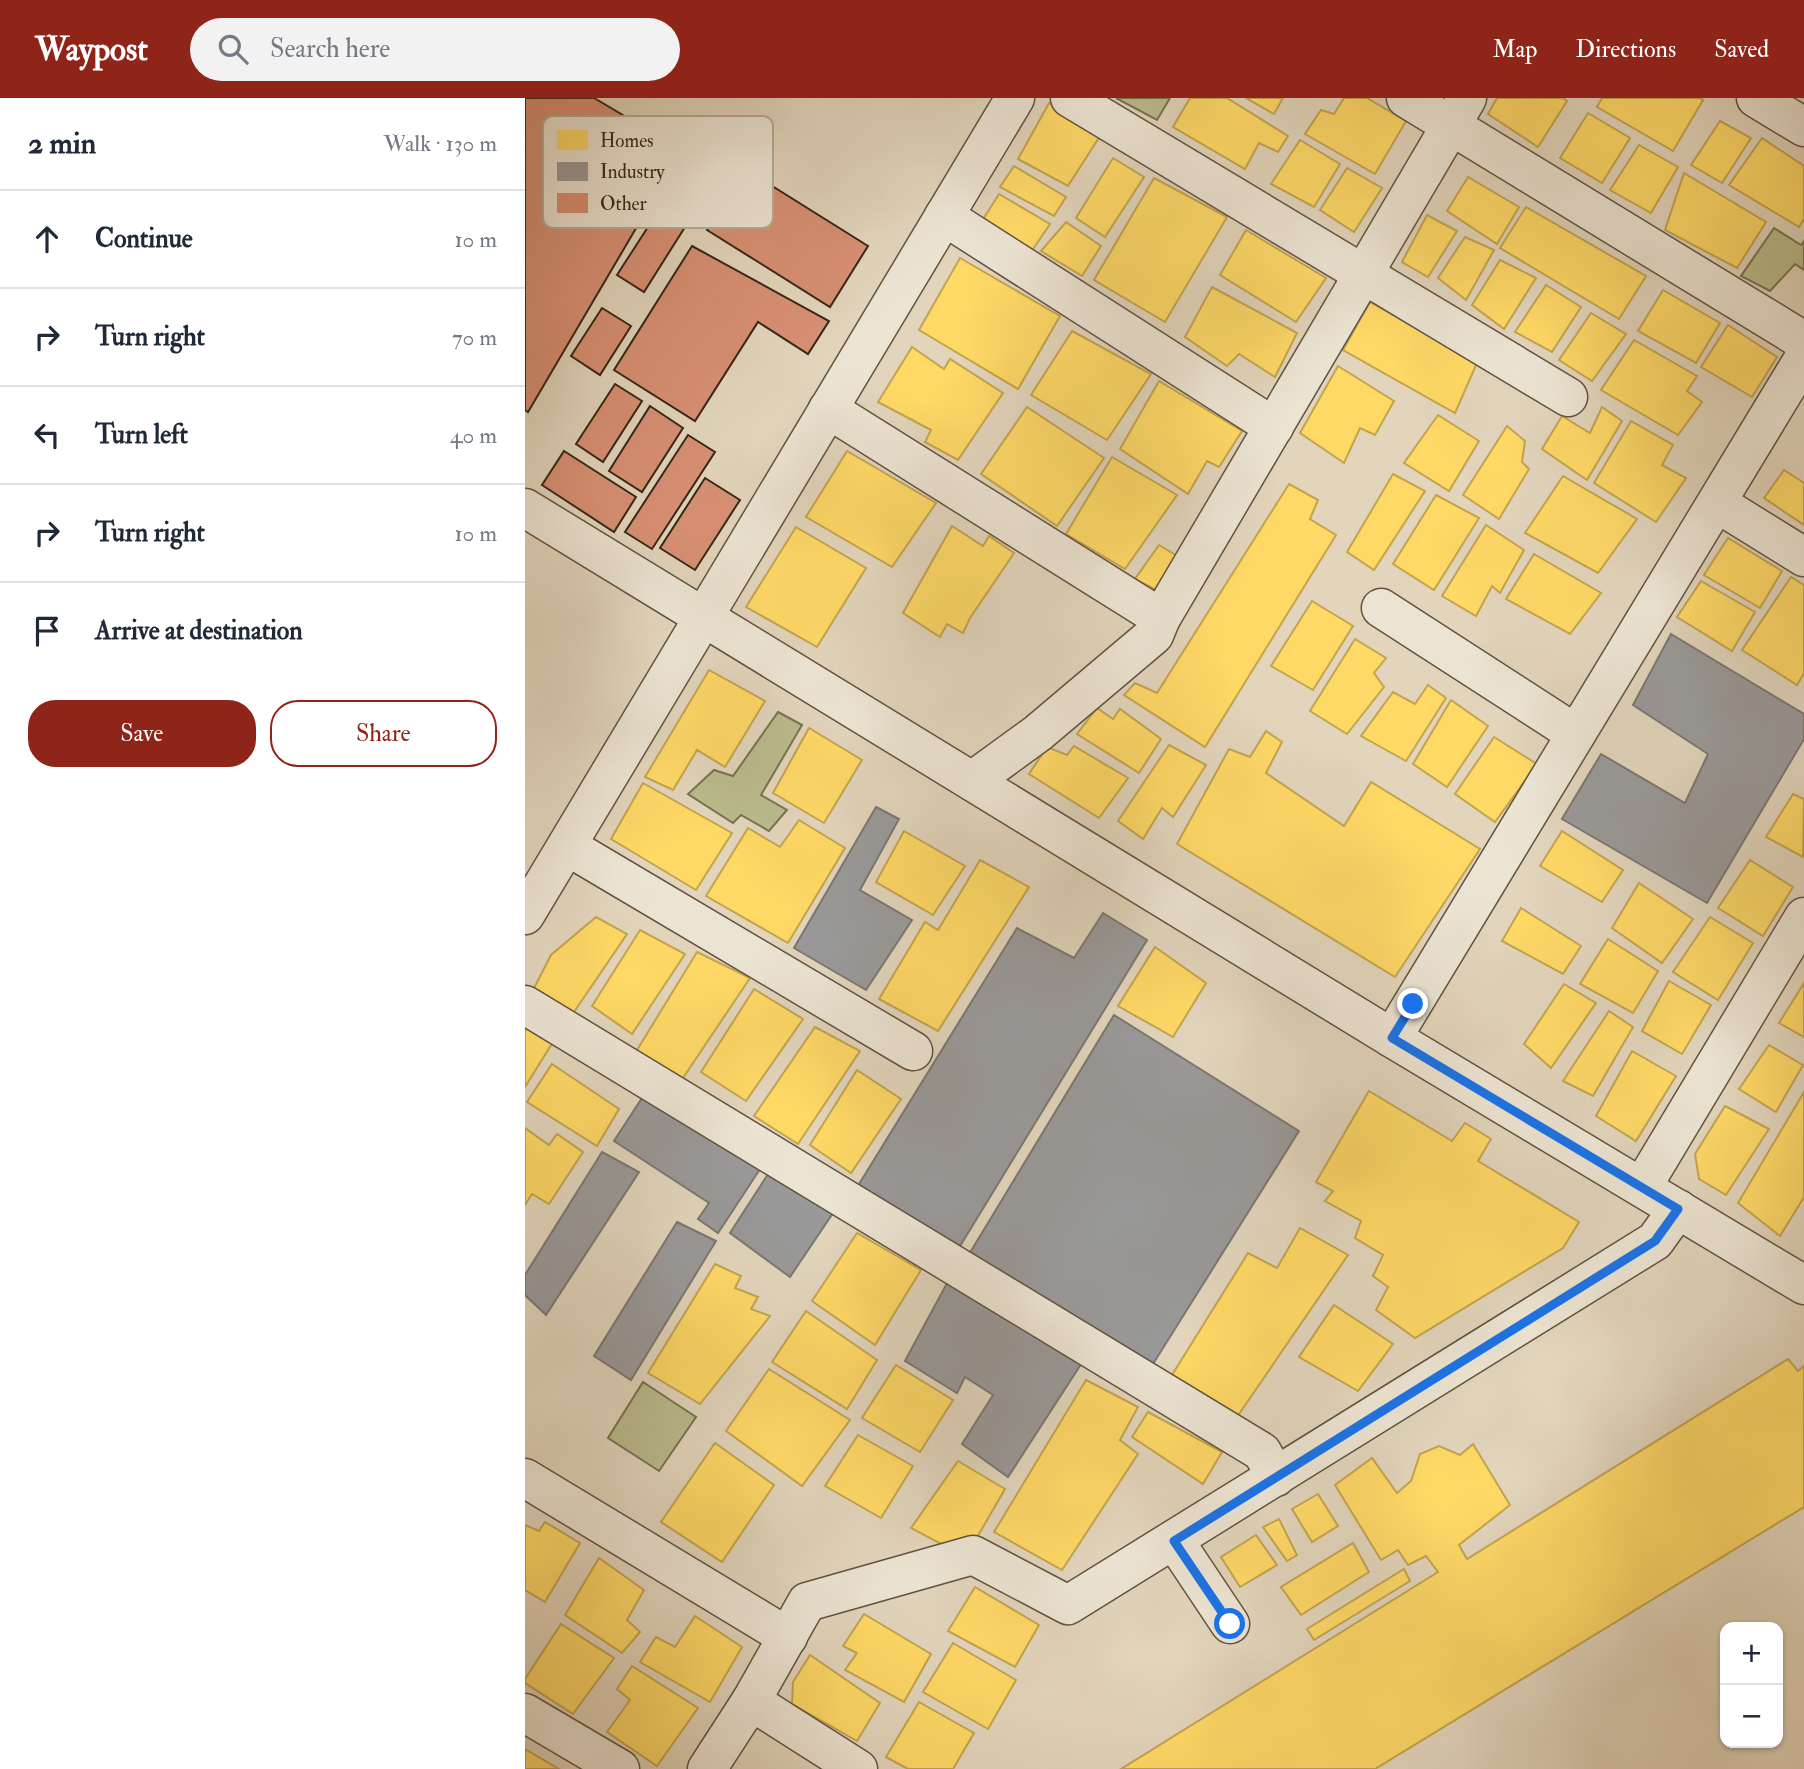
<!DOCTYPE html>
<meta charset="utf-8">
<style>
body{margin:0;font-family:"IM FELL Double Pica",serif;background:#f2f2f3;color:#1f2937}
.controls{position:absolute;right:21px;bottom:21px;display:grid;overflow:hidden;border-radius:14px;box-shadow:0 2px 5px #0004}
.controls button{width:63px;height:63px;display:grid;place-items:center;padding:0;border:0;border-bottom:2px solid #e0e1e3;background:#fff;color:#1f2937;font:35px sans-serif}
.stop{position:absolute;width:21px;height:21px;margin:-16px;border:5px solid #1a73e8;border-radius:50%;background:#fff}
.stop.end{background:#1a73e8;border-color:#fff;box-shadow:0 2px 7px #0008}
.list{margin:0;padding:0;list-style:none}
h2{display:flex;justify-content:space-between;align-items:center;height:91px;margin:0;padding:0 28px;font-size:30px}
h2 small{font-size:23px;font-weight:400;color:#747a83}
.list li{display:grid;grid-template-columns:46px 1fr auto;gap:21px;align-items:center;box-sizing:border-box;height:98px;padding:0 28px;border-top:2px solid #e0e1e3}
.list b{display:block;font-size:26px;white-space:nowrap}
.list em{font-size:23px;font-style:normal;color:#747a83}
.actions{display:flex;gap:14px;padding:21px 28px}
.actions a{flex:1;padding:16px 0;border:2px solid #8f2418;border-radius:28px;text-align:center;font-size:24px;color:#8f2418}
.actions .main{background:#8f2418;color:#fff}
.icon{flex:none;width:38px;height:38px;fill:none;stroke:currentColor;stroke-width:2;stroke-linecap:round;stroke-linejoin:round}
.map{position:relative;flex:none;width:1279px;height:1671px;overflow:hidden}
header{display:flex;align-items:center;gap:42px;box-sizing:border-box;height:98px;padding:0 35px;background:#8f2418;color:#fff}
header strong{font-size:33px}
nav{display:flex;gap:38px;margin-inline-start:auto;font-size:24px}
.search{width:490px;height:63px;background:#f2f2f3;display:flex;align-items:center;gap:18px;box-sizing:border-box;padding:0 24px;border-radius:38px;color:#747a83;font-size:26px}
main{display:flex}
aside{flex:1;background:#fff}
.map>svg:first-child{display:block}
.green{fill:#babb8c;stroke:#787251;stroke-width:2}
.homes{fill:#ffd966;stroke:#c3a44e;stroke-width:2}
.industry{fill:#999;stroke:#7b7772;stroke-width:2}
.building{fill:#d89074;stroke:#362816;stroke-width:2}
.lines{fill:none;stroke-linecap:round;stroke-linejoin:round}
.minor-casing{stroke:#615340;stroke-width:41}
.minor{stroke:#ece4d3;stroke-width:38}
.route{stroke:#1a73e8;stroke-width:9}
.key{fill:#ece4d3;stroke:#b5ac9a;stroke-width:2}
.key-label{font-size:19px;fill:#362816}
</style>
<header>
<strong>Waypost</strong>
<div class="search"><svg class="icon" aria-label="search" viewBox="0 0 24 24"><circle cx="10" cy="10" r="6"/><path d="M15 15l6 6"/></svg>Search here</div>
<nav><a>Map</a><a>Directions</a><a>Saved</a></nav>
</header>
<main>
<aside>
<h2>2 min<small>Walk · 130 m</small></h2>
<ul class="list">
<li><svg class="icon" aria-label="ahead" viewBox="0 0 24 24"><path d="M12 20V5M6 11l6-6 6 6"/></svg><div><b>Continue</b></div><em>10 m</em></li>
<li><svg class="icon" aria-label="right" viewBox="0 0 24 24"><path d="M7 20v-9h11M14 6l5 5-5 5"/></svg><div><b>Turn right</b></div><em>70 m</em></li>
<li><svg class="icon" aria-label="left" viewBox="0 0 24 24"><path d="M17 20v-9H6M10 6l-5 5 5 5"/></svg><div><b>Turn left</b></div><em>40 m</em></li>
<li><svg class="icon" aria-label="right" viewBox="0 0 24 24"><path d="M7 20v-9h11M14 6l5 5-5 5"/></svg><div><b>Turn right</b></div><em>10 m</em></li>
<li><svg class="icon" aria-label="arrive" viewBox="0 0 24 24"><path d="M6 21V4h12l-3 4 3 4H6"/></svg><div><b>Arrive at destination</b></div></li>
</ul>
<div class="actions"><a class="main">Save</a><a>Share</a></div>
</aside>
<div class="map">
<svg width="1279" height="1671" viewBox="0 0 1279 1671">
<rect width="100%" height="100%" fill="#e2d5bc"/>
<filter id="stains"><feTurbulence type="fractalNoise" baseFrequency=".00286" numOctaves="4"/><feColorMatrix values="0 0 0 0 .2 0 0 0 0 .09 0 0 0 0 .02 0 0 0 .5 -.17"/></filter>
<radialGradient id="worn" r=".72"><stop offset=".6" stop-color="#630" stop-opacity="0"/><stop offset="1" stop-color="#630" stop-opacity=".3"/></radialGradient>
<g class="green">
<path d="M591,0H645L632,22Z"/>
<path d="M1249,130L1276,147L1279,143V172L1270,166L1245,193L1216,178Z"/>
<path d="M253,614L277,627L236,697L262,712L244,733L216,717L208,725L163,696L189,672L208,678Z"/>
<path d="M118,1284L171,1319L134,1373L83,1340Z"/>
</g>
<g class="homes">
<path d="M665,0H702L763,38L753,54L734,45L720,71L648,29Z"/>
<path d="M721,0H758L749,16Z"/>
<path d="M819,0H842L881,23L850,76L780,36L796,12L809,16Z"/>
<path d="M972,0H1038L1042,3L1013,49L963,16Z"/>
<path d="M1077,0H1175L1178,2L1148,53L1072,9Z"/>
<path d="M524,5L575,38L543,88L493,61Z"/>
<path d="M1063,15L1105,40L1077,85L1035,60Z"/>
<path d="M1195,23L1226,40L1197,85L1166,67Z"/>
<path d="M1237,40L1279,68V121L1274,129L1204,87Z"/>
<path d="M775,42L815,66L789,109L746,86Z"/>
<path d="M1114,47L1153,69L1126,115L1085,92Z"/>
<path d="M588,60L619,79L580,139L551,120Z"/>
<path d="M489,68L541,99L529,118L475,89Z"/>
<path d="M822,70L857,90L829,134L795,112Z"/>
<path d="M1159,75L1241,124L1212,170L1140,132Z"/>
<path d="M943,79L994,109L972,146L922,113Z"/>
<path d="M629,80L702,119L640,224L569,182Z"/>
<path d="M474,96L525,126L506,154L457,123Z"/>
<path d="M1001,109L1121,178L1094,221L975,150Z"/>
<path d="M902,117L932,133L903,179L877,164Z"/>
<path d="M541,124L576,148L557,178L516,153Z"/>
<path d="M721,132L801,180L771,224L695,177Z"/>
<path d="M940,139L969,152L941,202L913,180Z"/>
<path d="M435,160L535,218L493,291L394,232Z"/>
<path d="M975,162L1011,180L979,231L947,207Z"/>
<path d="M1021,187L1056,209L1027,254L990,234Z"/>
<path d="M687,189L772,235L750,279L714,256L702,268L660,239Z"/>
<path d="M1138,192L1195,225L1171,265L1113,233Z"/>
<path d="M845,204L952,265L930,315L818,252Z"/>
<path d="M1066,215L1101,236L1067,283L1034,262Z"/>
<path d="M1203,227L1252,259L1227,299L1176,269Z"/>
<path d="M547,233L626,276L582,342L506,297Z"/>
<path d="M1109,242L1172,278L1162,293L1177,304L1153,337L1076,292Z"/>
<path d="M387,249L419,271L425,261L478,295L433,362L400,344L406,332L353,304Z"/>
<path d="M813,268L869,303L850,337L835,330L819,365L775,335Z"/>
<path d="M634,283L717,333L694,369L682,363L663,396L595,351Z"/>
<path d="M502,309L579,360L532,428L456,376Z"/>
<path d="M1077,309L1097,323L1062,382L1017,351L1037,318L1065,335Z"/>
<path d="M913,317L954,343L924,393L879,365Z"/>
<path d="M1106,323L1148,347L1137,367L1161,380L1131,424L1069,385Z"/>
<path d="M982,328L1000,343L997,364L1004,371L974,421L938,397Z"/>
<path d="M322,353L411,405L367,469L281,419Z"/>
<path d="M587,359L652,397L600,471L541,436Z"/>
<path d="M1259,372L1279,385V427L1239,400Z"/>
<path d="M868,376L900,393L849,472L822,454Z"/>
<path d="M1038,378L1112,421L1073,475L1000,435Z"/>
<path d="M764,386L793,402L785,421L811,437L680,649L599,597L610,585L632,595Z"/>
<path d="M911,397L954,420L909,492L868,466Z"/>
<path d="M961,427L999,452L975,495L967,488L951,518L917,498Z"/>
<path d="M427,428L458,448L464,438L489,455L445,520L438,535L422,526L415,539L378,515Z"/>
<path d="M271,429L341,470L292,549L221,509Z"/>
<path d="M1203,440L1257,473L1235,510L1179,477Z"/>
<path d="M634,447L654,459L635,494L610,481Z"/>
<path d="M1009,456L1076,495L1045,536L981,501Z"/>
<path d="M1266,479L1279,487V575L1272,587L1217,552Z"/>
<path d="M1176,483L1230,514L1207,553L1152,519Z"/>
<path d="M787,503L828,528L788,592L746,568Z"/>
<path d="M830,541L861,560L849,575L859,589L822,636L785,613Z"/>
<path d="M184,572L240,603L200,669L172,652L148,692L120,679Z"/>
<path d="M903,587L921,600L881,663L836,638L868,594L890,606Z"/>
<path d="M926,602L963,628L922,689L888,666Z"/>
<path d="M572,610L588,621L595,611L636,641L614,675L552,636Z"/>
<path d="M284,630L337,662L299,725L248,695Z"/>
<path d="M741,633L757,644L741,675L819,728L846,684L955,751L870,879L652,746L704,651L725,659Z"/>
<path d="M969,639L1012,666L970,724L930,696Z"/>
<path d="M644,647L681,667L648,719L637,710L618,741L593,723Z"/>
<path d="M549,648L603,680L574,720L504,676L522,649L542,657Z"/>
<path d="M118,685L207,735L171,792L86,741Z"/>
<path d="M1268,696L1279,701L1278,759L1241,739Z"/>
<path d="M274,722L320,750L263,845L181,798L223,730L255,749Z"/>
<path d="M379,733L440,768L408,817L351,784Z"/>
<path d="M1037,733L1098,772L1077,804L1015,768Z"/>
<path d="M455,762L504,789L413,933L354,901L400,824L413,832Z"/>
<path d="M1225,762L1268,789L1238,838L1193,810Z"/>
<path d="M1114,785L1168,821L1137,865L1087,830Z"/>
<path d="M996,810L1056,848L1038,876L977,843Z"/>
<path d="M71,819L102,836L49,914L9,890L26,857Z"/>
<path d="M1185,819L1228,845L1193,902L1148,874Z"/>
<path d="M115,832L160,856L107,936L67,908Z"/>
<path d="M1083,841L1133,873L1108,915L1055,886Z"/>
<path d="M630,849L681,885L648,939L593,908Z"/>
<path d="M172,854L225,880L156,983L109,957Z"/>
<path d="M1144,883L1186,907L1157,956L1117,933Z"/>
<path d="M1279,885V939L1254,925Z"/>
<path d="M1039,886L1071,905L1026,970L999,946Z"/>
<path d="M229,891L278,921L221,1003L176,974Z"/>
<path d="M1084,913L1108,929L1068,998L1038,983Z"/>
<path d="M0,926L28,944L0,989Z"/>
<path d="M290,929L335,953L273,1046L229,1018Z"/>
<path d="M1244,947L1278,967L1251,1014L1214,991Z"/>
<path d="M1107,953L1151,978L1111,1043L1071,1018Z"/>
<path d="M27,966L94,1011L72,1048L2,1004Z"/>
<path d="M332,972L376,1001L326,1075L285,1047Z"/>
<path d="M844,993L927,1043L940,1025L966,1041L953,1063L1054,1124L1038,1150L890,1240L851,1212L863,1189L848,1178L858,1157L830,1140L836,1123L800,1103L808,1093L791,1084Z"/>
<path d="M1279,994V1099L1255,1138L1213,1105Z"/>
<path d="M1200,1008L1244,1031L1201,1097L1174,1081L1170,1056Z"/>
<path d="M0,1030L24,1047L32,1036L58,1054L24,1106L7,1096L0,1107Z"/>
<path d="M775,1130L823,1157L712,1319L647,1277L723,1155L752,1170Z"/>
<path d="M332,1135L396,1172L350,1247L287,1203Z"/>
<path d="M190,1166L216,1178L210,1190L233,1199L226,1211L245,1218L175,1306L123,1275Z"/>
<path d="M809,1207L868,1246L833,1293L774,1259Z"/>
<path d="M281,1213L352,1262L322,1311L247,1264Z"/>
<path d="M1263,1261L1273,1273L1279,1268V1409L850,1671H596L913,1474L901,1458L883,1467L873,1452L856,1462L810,1387L847,1360L872,1395L886,1383L895,1356L914,1348L935,1357L948,1346L985,1407L934,1447L942,1461Z"/>
<path d="M371,1267L428,1302L395,1354L337,1320Z"/>
<path d="M244,1271L325,1322L277,1388L201,1333Z"/>
<path d="M561,1282L613,1309L595,1342L613,1356L537,1472L469,1434Z"/>
<path d="M623,1314L697,1354L678,1386L607,1339Z"/>
<path d="M333,1337L388,1368L356,1420L300,1388Z"/>
<path d="M190,1345L249,1387L197,1464L136,1424Z"/>
<path d="M433,1363L480,1391L451,1441L418,1447L386,1430Z"/>
<path d="M793,1396L813,1428L787,1444L767,1411Z"/>
<path d="M754,1421L772,1457L762,1463L738,1429Z"/>
<path d="M20,1424L55,1445L20,1504L0,1492V1427L14,1433Z"/>
<path d="M731,1437L752,1467L715,1489L696,1459Z"/>
<path d="M828,1445L844,1474L776,1517L756,1489Z"/>
<path d="M74,1460L119,1492L102,1522L115,1534L97,1555L40,1517Z"/>
<path d="M879,1471L885,1483L789,1542L782,1531Z"/>
<path d="M450,1489L514,1527L490,1569L423,1533Z"/>
<path d="M339,1516L406,1556L379,1604L320,1572L332,1555L318,1548Z"/>
<path d="M170,1518L217,1549L185,1604L115,1564L131,1539L150,1549Z"/>
<path d="M36,1526L89,1560L48,1616L0,1585V1581Z"/>
<path d="M428,1545L491,1582L463,1631L398,1594Z"/>
<path d="M285,1557L355,1605L332,1643L267,1606L268,1584Z"/>
<path d="M107,1568L173,1610L132,1668L82,1634L105,1602L92,1591Z"/>
<path d="M394,1604L449,1635L428,1671H383L361,1659Z"/>
<path d="M0,1651L34,1671H0Z"/>
</g>
<g class="industry">
<path d="M1146,536L1279,616V641L1182,805L1037,721L1076,656L1160,705L1183,656L1108,607Z"/>
<path d="M351,709L374,721L335,792L387,822L341,892L269,850Z"/>
<path d="M578,815L622,842L432,1153L331,1091L492,830L549,860Z"/>
<path d="M589,917L774,1033L628,1266L443,1158Z"/>
<path d="M119,997L235,1071L193,1135L173,1121L184,1105L89,1043Z"/>
<path d="M77,1054L114,1074L21,1217L0,1197V1177Z"/>
<path d="M245,1073L310,1112L265,1179L205,1135Z"/>
<path d="M152,1124L191,1143L106,1282L69,1258Z"/>
<path d="M427,1176L560,1260L483,1379L437,1346L468,1297L440,1279L432,1295L380,1263Z"/>
</g>
<g class="building">
<path d="M0,0H69L157,52L3,314L0,312Z"/>
<path d="M170,56L196,72L119,194L92,177Z"/>
<path d="M220,71L343,148L305,209L182,132Z"/>
<path d="M167,148L304,223L283,256L233,224L170,323L89,272Z"/>
<path d="M77,210L106,228L75,277L46,258Z"/>
<path d="M90,286L117,303L78,364L51,346Z"/>
<path d="M125,308L158,330L117,394L84,373Z"/>
<path d="M163,337L190,354L127,451L100,434Z"/>
<path d="M39,353L111,399L89,434L17,387Z"/>
<path d="M180,380L215,402L170,472L135,450Z"/>
</g>
<g class="lines">
<g class="minor-casing">
<g id="minor">
<path d="M545,0L1043,299"/>
<path d="M881,0L1279,243"/>
<path d="M1231,0L1279,29"/>
<path d="M419,118L749,329"/>
<path d="M303,311L636,520"/>
<path d="M1192,405L1279,459"/>
<path d="M0,410L867,940L1279,1187"/>
<path d="M856,510L1051,636"/>
<path d="M447,683L513,635L629,537L636,520L942,0"/>
<path d="M42,748L388,953"/>
<path d="M0,817L490,0"/>
<path d="M0,907L737,1354L751,1379"/>
<path d="M867,940L1279,260"/>
<path d="M1117,1089L1279,819"/>
<path d="M0,1380L263,1539"/>
<path d="M649,1442L705,1526"/>
<path d="M226,1603L333,1671"/>
<path d="M0,1615L95,1671"/>
<path d="M182,1671L226,1603L282,1504L448,1457L543,1507L1130,1143L1153,1111"/>
</g>
</g>
<use href="#minor" class="minor"/>
</g>
<g class="lines">
<path class="route" d="M705,1526L649,1443L1130,1143L1153,1111L867,940L888,906"/>
</g>
<rect x="18" y="18" width="230" height="112" rx="10" class="key"/>
<rect x="32" y="32" width="31" height="20" fill="#ffd966"/>
<rect x="32" y="64" width="31" height="19" fill="#999"/>
<rect x="32" y="95" width="31" height="20" fill="#d89074"/>
<g class="key-label">
<text x="75" y="49">Homes</text>
<text x="75" y="80">Industry</text>
<text x="75" y="112">Other</text>
</g>
<rect width="100%" height="100%" filter="url(#stains)"/>
<rect width="100%" height="100%" fill="url(#worn)"/>
</svg>
<div class="controls">
<button>+</button>
<button>−</button>
</div>
<div class="stop" style="left:705px;top:1526px"></div>
<div class="stop end" style="left:888px;top:906px"></div>
</div>
</main>
